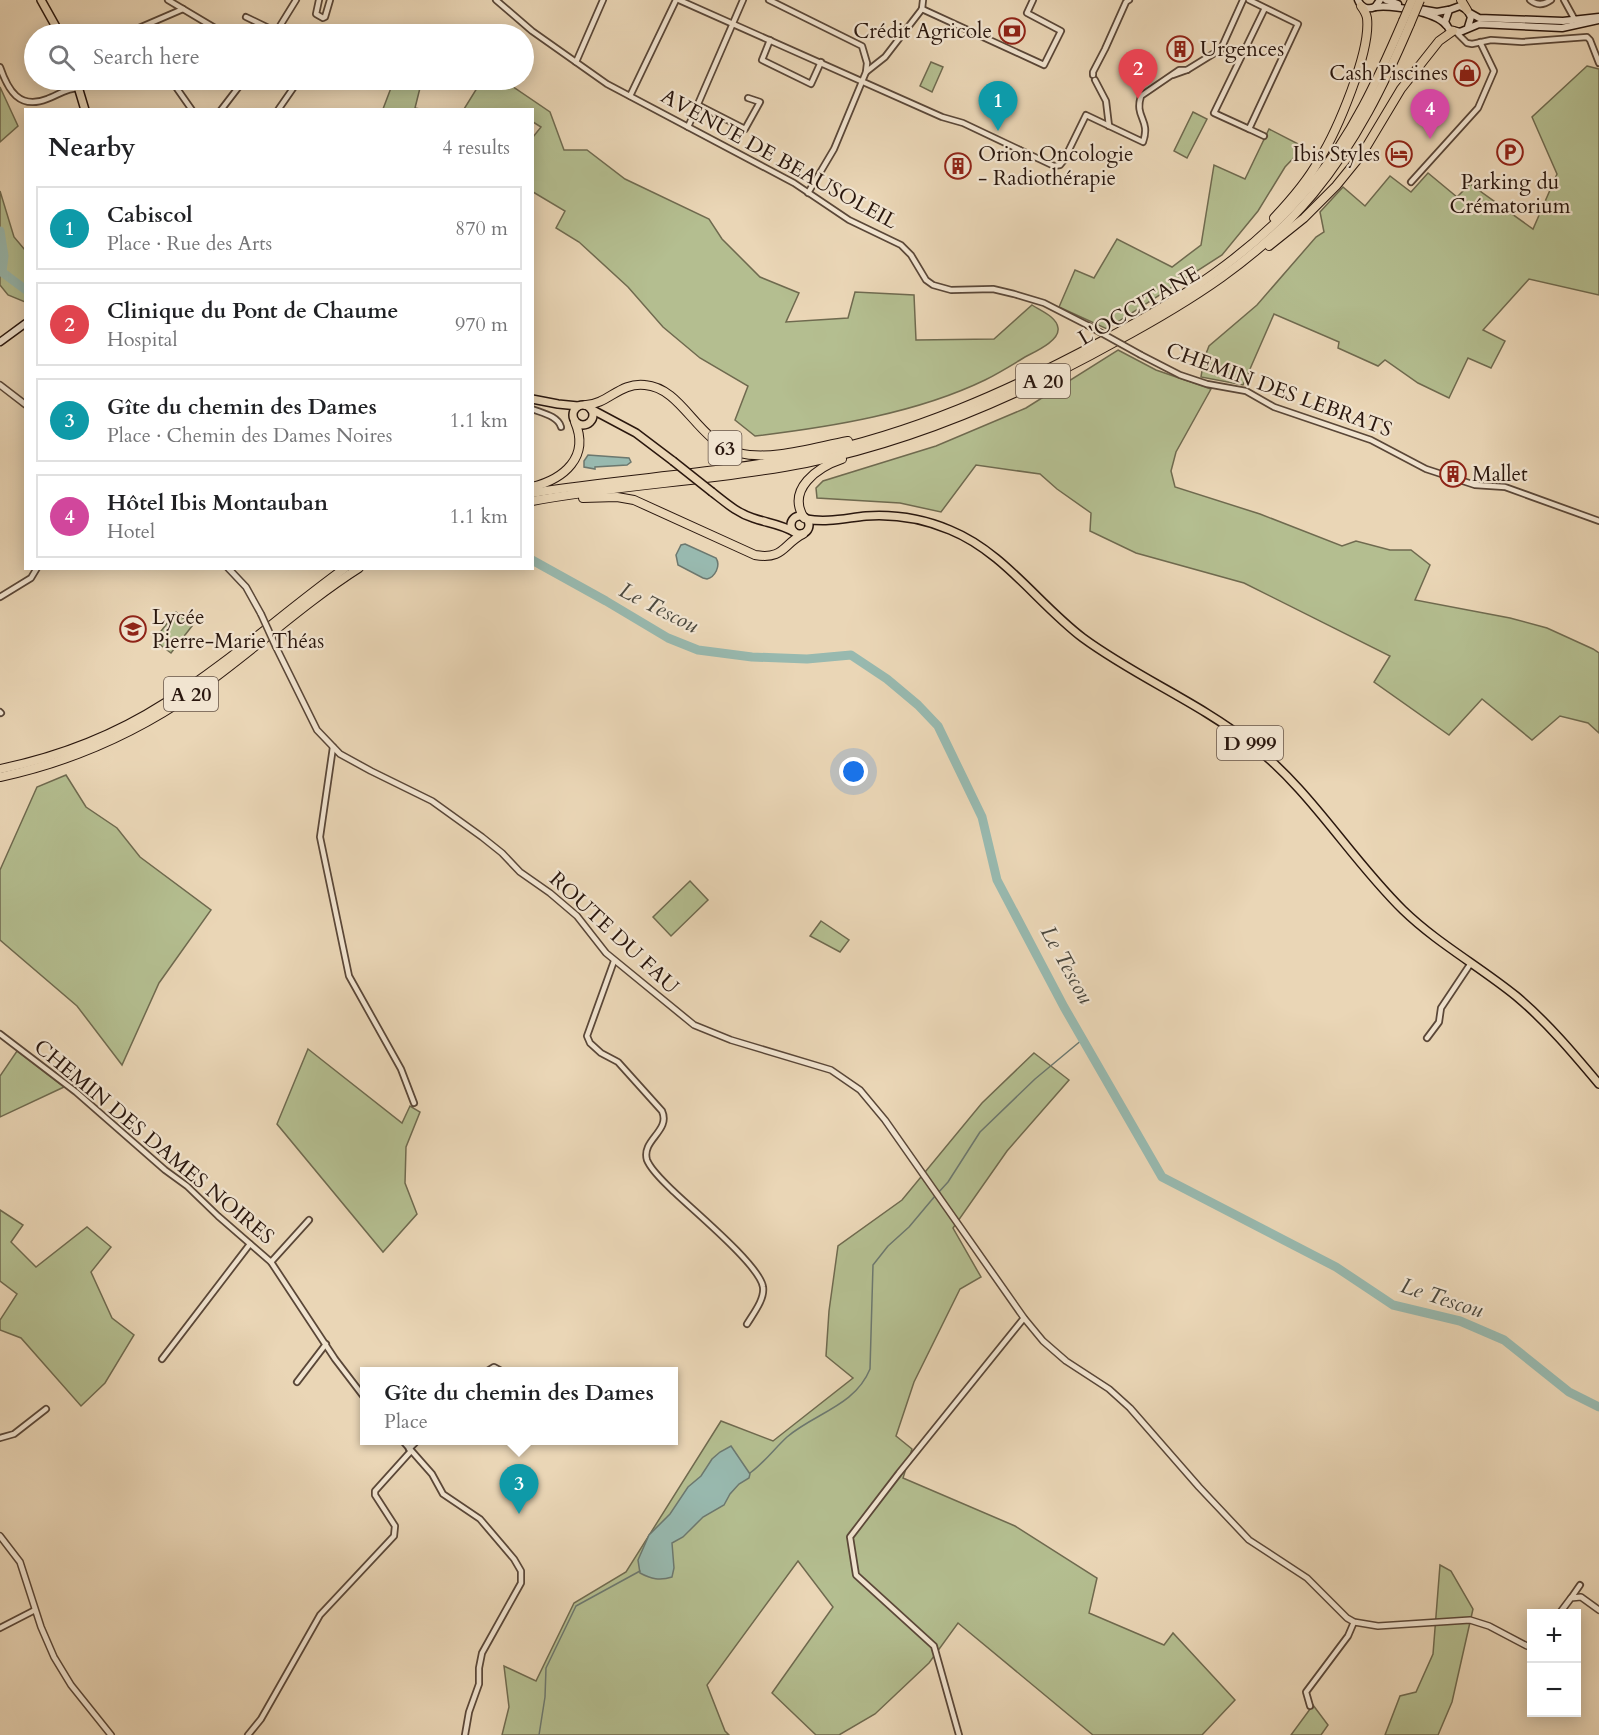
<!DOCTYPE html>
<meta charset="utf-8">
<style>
body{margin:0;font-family:Cardo,serif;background:#f6f6f6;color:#202124}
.controls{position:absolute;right:18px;bottom:18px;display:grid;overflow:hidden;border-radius:0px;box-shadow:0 3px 15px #0003}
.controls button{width:54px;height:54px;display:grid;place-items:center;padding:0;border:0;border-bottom:2px solid #e0e0e0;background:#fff;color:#202124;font:30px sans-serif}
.you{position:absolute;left:854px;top:772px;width:21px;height:21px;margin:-15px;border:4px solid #fff;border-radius:50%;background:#1a73e8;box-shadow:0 0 0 9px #1a73e833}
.badge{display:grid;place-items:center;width:39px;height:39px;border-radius:50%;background:#7c3aed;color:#fff;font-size:20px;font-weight:700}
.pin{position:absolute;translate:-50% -50px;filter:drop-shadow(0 2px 3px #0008)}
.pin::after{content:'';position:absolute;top:32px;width:21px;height:18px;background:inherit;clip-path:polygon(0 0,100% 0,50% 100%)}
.popup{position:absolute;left:360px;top:1367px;width:318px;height:78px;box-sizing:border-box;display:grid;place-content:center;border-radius:0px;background:#fff;filter:drop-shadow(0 2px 4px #0005);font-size:20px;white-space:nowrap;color:#757577}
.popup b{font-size:22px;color:#202124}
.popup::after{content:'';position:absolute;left:50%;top:100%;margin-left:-12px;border:12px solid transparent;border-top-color:#fff}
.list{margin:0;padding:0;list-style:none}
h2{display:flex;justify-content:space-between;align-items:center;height:78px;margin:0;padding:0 24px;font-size:26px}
h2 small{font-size:20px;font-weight:400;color:#757577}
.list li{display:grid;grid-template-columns:39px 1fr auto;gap:18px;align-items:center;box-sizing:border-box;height:84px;margin:0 12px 12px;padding:0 12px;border:2px solid #e0e0e0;border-radius:0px}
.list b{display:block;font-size:22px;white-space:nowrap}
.list p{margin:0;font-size:20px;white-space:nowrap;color:#757577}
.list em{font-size:20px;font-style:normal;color:#757577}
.icon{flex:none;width:33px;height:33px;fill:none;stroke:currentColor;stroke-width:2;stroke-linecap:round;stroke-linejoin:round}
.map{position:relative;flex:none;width:1599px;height:1735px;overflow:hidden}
.search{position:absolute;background:#fff;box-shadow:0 3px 15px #0003;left:24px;top:24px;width:510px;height:66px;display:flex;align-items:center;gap:15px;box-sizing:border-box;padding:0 21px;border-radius:33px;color:#757577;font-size:22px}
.panel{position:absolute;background:#fff;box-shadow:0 3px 15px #0003;left:24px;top:108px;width:510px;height:462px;border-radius:0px}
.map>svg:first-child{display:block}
.green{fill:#b4be90;stroke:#6f6a4f;stroke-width:1.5}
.water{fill:#98b9af;stroke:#6c786f;stroke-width:1.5}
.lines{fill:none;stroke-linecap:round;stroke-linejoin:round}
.stream{stroke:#6c786f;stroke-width:1.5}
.river{stroke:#98b9af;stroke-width:9}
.minor-casing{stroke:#5a4738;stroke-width:8}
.tertiary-casing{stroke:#5a4738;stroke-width:8}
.secondary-casing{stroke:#2a170e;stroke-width:9}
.primary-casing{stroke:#2a170e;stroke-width:10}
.motorway-casing{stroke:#2a170e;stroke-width:10}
.minor{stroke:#f1e4d0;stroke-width:4.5}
.tertiary{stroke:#f1e4d0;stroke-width:5}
.secondary{stroke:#f1e4d0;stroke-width:6}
.primary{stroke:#ead6b6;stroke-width:7}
.motorway{stroke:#ead6b6;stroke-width:8}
.minor-bridge-casing{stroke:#5a4738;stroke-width:8;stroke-linecap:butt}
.tertiary-bridge-casing{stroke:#5a4738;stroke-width:8;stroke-linecap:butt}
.primary-bridge-casing{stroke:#2a170e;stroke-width:10;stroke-linecap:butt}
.motorway-bridge-casing{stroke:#2a170e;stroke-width:10;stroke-linecap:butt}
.minor-bridge{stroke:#f1e4d0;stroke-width:4.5}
.tertiary-bridge{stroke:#f1e4d0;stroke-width:5}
.primary-bridge{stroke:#ead6b6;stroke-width:7}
.motorway-bridge{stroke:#ead6b6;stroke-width:8}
.labels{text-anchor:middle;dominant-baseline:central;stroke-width:4.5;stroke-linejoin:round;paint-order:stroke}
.shield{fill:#f1e4d0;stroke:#665448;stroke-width:1.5}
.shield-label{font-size:20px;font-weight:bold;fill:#2a170e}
.poi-label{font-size:21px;fill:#2a170e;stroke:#f1e4d0;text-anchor:start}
.street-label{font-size:21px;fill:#2a170e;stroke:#f1e4d0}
.water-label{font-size:22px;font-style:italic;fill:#4b483e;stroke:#f1e4d0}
</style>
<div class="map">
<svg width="1599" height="1735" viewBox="0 0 1599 1735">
<rect width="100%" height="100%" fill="#ead6b6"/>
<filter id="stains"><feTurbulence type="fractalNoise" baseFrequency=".00333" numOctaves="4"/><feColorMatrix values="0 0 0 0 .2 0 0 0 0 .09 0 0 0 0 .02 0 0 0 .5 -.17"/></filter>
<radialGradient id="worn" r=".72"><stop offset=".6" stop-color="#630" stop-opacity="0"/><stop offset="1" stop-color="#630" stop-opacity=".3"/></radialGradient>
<g class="green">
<path d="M931,62L943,67L932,92L920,86Z"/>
<path d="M1587,66L1599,69V295L1529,279L1483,330L1505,341L1491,368L1468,358L1449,398L1418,383L1385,360L1378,366L1338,348L1339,342L1274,314L1243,385L1201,377L1204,359L1209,346L1257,305L1316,237L1324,232L1320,212L1343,187L1365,206L1390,176L1411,192L1428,173L1457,197L1470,184L1533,229L1557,174L1532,117Z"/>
<path d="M394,80H422L415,108L420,109H383Z"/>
<path d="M482,80H503L550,112L564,150H587L625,179L709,219L722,239L760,277L799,293L786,322L848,318L855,292L914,295L916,340L994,339L1032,305C1041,311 1057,317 1058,328C1060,341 1034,352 1025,357C1012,365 999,373 985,380C917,413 831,427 755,436L735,420L748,386L700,358L663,327L628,287L579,242L556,228L565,211L533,192V137L541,127L533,122L532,110L464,109Z"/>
<path d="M0,87L18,126L0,142Z"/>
<path d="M1193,112L1207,119L1187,158L1174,151Z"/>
<path d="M1269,129L1304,147L1285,167L1258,211L1222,255L1107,329L1059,307L1075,270L1094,278L1117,239L1172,267L1201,245L1214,165L1245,179Z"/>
<path d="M0,191L14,237L25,250V302L8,295L0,285Z"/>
<path d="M1118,350L1156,370L1211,389L1176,452L1171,471L1175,487L1260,514L1342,546L1356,541L1390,550H1411L1430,565L1415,600L1510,618L1547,628L1593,649L1599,653V733L1588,723L1560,716L1532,740L1482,699L1449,735L1374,682L1390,656L1244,583L1136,553L1090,531L1091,513L1057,489L1040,474L976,465L941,512L900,503L817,498L816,488L823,481L936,446L1026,408Z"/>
<path d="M176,612L192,626L171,653L154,640Z"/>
<path d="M66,775L86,807L117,828L140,857L211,910L159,983L122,1065L77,1006L0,940V870L37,787Z"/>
<path d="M690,881L708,900L671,936L653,917Z"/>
<path d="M821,921L849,940L840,952L810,936Z"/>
<path d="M308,1049L402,1123L410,1106L420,1112L406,1147L405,1183L417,1214L383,1252L277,1124Z"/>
<path d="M17,1051L64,1087L0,1117V1076Z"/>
<path d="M1034,1053L1069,1080L1007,1151L953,1228L981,1277L960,1289L914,1382L896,1436L912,1449L903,1478L1015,1526L1097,1578L1089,1613L1164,1645L1173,1633L1235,1700L1202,1735H1093L958,1623L929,1663L875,1714L839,1735H816L772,1693L833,1607L798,1561L707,1685L725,1731L729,1735H502L509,1707L504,1666L536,1681L574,1603L626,1572L721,1421L773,1441L853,1378L826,1356L829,1311L838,1246L902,1200L982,1103Z"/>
<path d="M0,1210L23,1225L11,1242L36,1267L87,1227L111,1247L91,1272L112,1318L134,1335L105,1383L81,1406L21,1338L0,1330V1320L17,1294L0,1281Z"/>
<path d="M1440,1565L1451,1571L1473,1609L1452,1702L1438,1735H1385L1400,1696L1416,1692L1433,1654Z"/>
<path d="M1313,1705L1328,1725L1321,1735H1291Z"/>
</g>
<g class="water">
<path d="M588,455L629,458L631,462L627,465L595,467V469L584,467V461Z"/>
<path d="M685,544L716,558C721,566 715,577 707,579L703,578L678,565L676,555L681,545Z"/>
<path d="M731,1446L750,1474L749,1478L739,1484L730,1494L724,1505L703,1517L683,1537L672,1543L674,1568L672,1577C660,1581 651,1579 640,1573L638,1560L649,1535L670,1514L688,1487L701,1476L712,1459L720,1452Z"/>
</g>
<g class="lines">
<g class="stream">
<path d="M938,1193L948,1182L980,1132L1035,1079L1083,1039"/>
<path d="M750,1473C764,1463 774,1449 787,1437C815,1413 855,1406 870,1369L873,1265L888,1246L909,1227L935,1196"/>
<path d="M539,1735L545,1697L546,1668L576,1606L640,1571"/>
</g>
<g class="river">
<path d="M0,231L4,256L2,272L26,290"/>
<path d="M532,560L606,601L668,638L698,650L752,657L807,659L851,655L887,679L918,705L938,726L982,817L997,880L1064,1007L1162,1177L1336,1267L1393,1305L1460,1321L1504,1340L1569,1392L1599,1407"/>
</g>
<g class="minor-casing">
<g id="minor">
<path d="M168,0L225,34"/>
<path d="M319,0L316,14L323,18L325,17L330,0"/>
<path d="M496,0L532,31L607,84L794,183L849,220L901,245L911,255L926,280L933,285L951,290L993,289L1014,294L1044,303L1087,325"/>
<path d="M679,0L942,117L963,123L1020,150"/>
<path d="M769,0L862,46L867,63L866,72"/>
<path d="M1249,0L1298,24L1249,129L1214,113L1265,8"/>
<path d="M1530,0C1537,6 1544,5 1551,0"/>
<path d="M1564,0L1575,20"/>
<path d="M922,9L1044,65L1061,31L1027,13L1033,0"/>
<path d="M922,9L923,0"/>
<path d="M246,17L277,32"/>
<path d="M1457,33L1467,43L1472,44L1491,40L1522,42L1587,37L1590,40L1599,63"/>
<path d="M125,34L183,9"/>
<path d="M275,34L296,0"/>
<path d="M770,40L762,60L811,84L821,62"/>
<path d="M576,62L603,0"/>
<path d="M0,67C8,90 19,110 47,99C58,95 67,88 79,88"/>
<path d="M1093,75V72L1105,49L1126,2L1129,0"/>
<path d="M1173,75L1187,70L1221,49L1243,0"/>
<path d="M171,80L192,110"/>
<path d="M1095,80L1106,101L1109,126"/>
<path d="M630,96L676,0"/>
<path d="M698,105L745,129L760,102L748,98"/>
<path d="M221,110L244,80"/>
<path d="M278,110L296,84L297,80"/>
<path d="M688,127L743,0"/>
<path d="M1249,129L1264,136"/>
<path d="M1020,150L1054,166L1060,165L1064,160L1086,115L1143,142C1151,119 1134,118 1141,96L1179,70H1187"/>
<path d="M1411,182L1478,108L1494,71L1480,42"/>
<path d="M808,193L834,149L866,72L885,57L922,9"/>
<path d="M1141,355L1180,375L1207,384L1246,391L1274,407L1371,440L1426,469L1475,485L1505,487L1599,521"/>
<path d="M532,409C542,413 558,416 561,427"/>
<path d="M0,597L31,578L37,568"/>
<path d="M0,712L1,713"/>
<path d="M333,747L320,837L349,976L401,1069L414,1103"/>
<path d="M614,961L587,1036L590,1043L601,1053L618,1062L662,1111C671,1131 641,1140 647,1160C651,1170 662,1180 670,1188C689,1207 760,1265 763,1287C765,1299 753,1314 747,1324"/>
<path d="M0,1034L76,1092L165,1170L187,1186L218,1216L271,1262L335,1359L364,1397"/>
<path d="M1427,1038L1439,1022L1441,1008L1471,963"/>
<path d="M271,1262L309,1220"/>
<path d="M162,1359L250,1244"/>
<path d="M486,1372L494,1367L503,1372"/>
<path d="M297,1382L326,1344"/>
<path d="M0,1438L14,1434L46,1409"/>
<path d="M402,1440L432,1474L443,1494L480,1519L514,1559L521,1571V1583L482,1653L479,1668V1684L469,1712L465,1735"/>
<path d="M409,1449L418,1440"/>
<path d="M1571,1598L1580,1585"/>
<path d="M0,1628L35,1610"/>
<path d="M1310,1706L1306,1692L1348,1636L1354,1622"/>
<path d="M248,1735L261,1719L320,1615L394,1536L395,1526L375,1495V1491L411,1451"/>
<path d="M959,1735L934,1646L856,1575L850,1537L899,1473L1024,1318"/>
</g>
</g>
<g class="tertiary-casing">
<g id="tertiary">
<path d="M0,385L26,405"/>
<path d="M228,568L246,587L261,614"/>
<path d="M276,647L317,730L340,754L371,771L432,801L482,837L502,853L520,872L550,893L577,916L606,953L694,1025L731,1040L831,1070L860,1090L885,1120L1024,1318L1043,1341L1066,1361L1109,1389L1130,1408L1199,1487L1249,1540L1307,1578L1347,1618L1354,1622L1378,1626L1470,1620L1489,1626L1527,1646H1532"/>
<path d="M0,1536L20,1562L41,1627L54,1657L71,1685L111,1735"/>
<path d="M1559,1614L1571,1598L1581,1597L1599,1610"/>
</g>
</g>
<g class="secondary-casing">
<g id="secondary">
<path d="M1358,0C1361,8 1368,10 1375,7L1380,0"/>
<path d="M1386,0L1398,4"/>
<path d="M1375,7C1393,5 1435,12 1446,25"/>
<path d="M1414,8L1437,12L1448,10"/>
<path d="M1470,13L1479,18L1563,21L1599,17"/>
<path d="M1468,27L1471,17L1467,10L1460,6L1449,10L1445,22L1449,29L1460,32L1479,24L1562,28L1599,20"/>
<path d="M0,342L26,323"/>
</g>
</g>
<g class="primary-casing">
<g id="primary">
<path d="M41,0L60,34"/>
<path d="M76,80L85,110"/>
<path d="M532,399L558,404L578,406"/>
<circle cx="583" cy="415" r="10"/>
<path d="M591,409L636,433L673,461"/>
<path d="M712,492C725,502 737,513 753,518C767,523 781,524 794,532"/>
<circle cx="800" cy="525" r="9"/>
<path d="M806,519C827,523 846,518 866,516C895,514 924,519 950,530C1004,552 1038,604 1083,638C1136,677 1198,702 1250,743C1311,790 1349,857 1403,910C1437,943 1479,966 1516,996C1547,1022 1573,1053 1599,1084"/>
</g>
</g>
<g class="motorway-casing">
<g id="motorway">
<path d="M1461,0L1467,10"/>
<path d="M1274,218C1291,200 1307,182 1319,160C1337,131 1371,52 1367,18C1366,13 1364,10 1361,6"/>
<path d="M1269,246L1304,218L1336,186L1362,154L1401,89L1439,41L1453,31"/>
<path d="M586,405C608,404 620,382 645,385C683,388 697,442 739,453C771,461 815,447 848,441"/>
<path d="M532,487C564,479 590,457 575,422"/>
<path d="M532,493C624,478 717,474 809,455C912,434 1009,391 1102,341C1181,299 1252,255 1311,185C1352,136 1378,79 1403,21"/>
<path d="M583,498L617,497L634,500L755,555C784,560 783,544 803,534"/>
<path d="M532,501C623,484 715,481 806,463C915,441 1018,396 1115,342C1189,302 1259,259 1313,194C1356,142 1384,85 1410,24"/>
<path d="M804,518C786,489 818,467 842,459"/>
<path d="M0,769C58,757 115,735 165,703C229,663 284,612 345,568"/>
<path d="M0,777C70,762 136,733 195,692C251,653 301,605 359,568"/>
</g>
</g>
<use href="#minor" class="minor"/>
<use href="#tertiary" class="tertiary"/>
<use href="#secondary" class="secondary"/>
<use href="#primary" class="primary"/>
<use href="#motorway" class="motorway"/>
<g class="minor-bridge-casing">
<path id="minor-bridge" d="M1087,325L1141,355"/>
</g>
<g class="tertiary-bridge-casing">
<path id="tertiary-bridge" d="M261,614L276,647"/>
</g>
<g class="primary-bridge-casing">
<path id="primary-bridge" d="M673,461L712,492"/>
</g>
<g class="motorway-bridge-casing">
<g id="motorway-bridge">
<path d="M1403,21L1412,0"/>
<path d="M1410,24L1420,0"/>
</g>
</g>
<use href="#minor-bridge" class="minor-bridge"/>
<use href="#tertiary-bridge" class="tertiary-bridge"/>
<use href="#primary-bridge" class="primary-bridge"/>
<use href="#motorway-bridge" class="motorway-bridge"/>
</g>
<defs>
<g id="bank-ring" transform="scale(1.35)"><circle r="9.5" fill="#f1e4d0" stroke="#8f2418" stroke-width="1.5"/><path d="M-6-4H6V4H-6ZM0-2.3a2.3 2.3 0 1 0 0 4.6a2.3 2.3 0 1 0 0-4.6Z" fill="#8f2418"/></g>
<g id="building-ring" transform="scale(1.35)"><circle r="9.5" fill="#f1e4d0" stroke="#8f2418" stroke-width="1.5"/><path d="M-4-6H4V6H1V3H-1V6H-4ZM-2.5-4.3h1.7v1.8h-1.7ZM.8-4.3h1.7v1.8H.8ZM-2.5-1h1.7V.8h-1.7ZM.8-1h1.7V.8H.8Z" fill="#8f2418"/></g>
<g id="shop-ring" transform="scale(1.35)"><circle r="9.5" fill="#f1e4d0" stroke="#8f2418" stroke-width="1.5"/><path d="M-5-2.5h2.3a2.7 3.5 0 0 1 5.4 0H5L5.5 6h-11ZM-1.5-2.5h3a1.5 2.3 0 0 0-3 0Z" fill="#8f2418"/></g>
<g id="parking-ring" transform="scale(1.35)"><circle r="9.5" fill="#f1e4d0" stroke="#8f2418" stroke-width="1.5"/><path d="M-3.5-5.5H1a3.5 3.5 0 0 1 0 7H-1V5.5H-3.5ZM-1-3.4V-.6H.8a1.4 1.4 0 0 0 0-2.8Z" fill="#8f2418"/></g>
<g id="hotel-ring" transform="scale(1.35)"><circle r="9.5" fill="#f1e4d0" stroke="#8f2418" stroke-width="1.5"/><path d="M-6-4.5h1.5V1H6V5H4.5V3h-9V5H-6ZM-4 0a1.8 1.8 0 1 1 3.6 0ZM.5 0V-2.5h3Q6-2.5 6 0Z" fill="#8f2418"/></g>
<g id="school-ring" transform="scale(1.35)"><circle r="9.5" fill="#f1e4d0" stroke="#8f2418" stroke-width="1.5"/><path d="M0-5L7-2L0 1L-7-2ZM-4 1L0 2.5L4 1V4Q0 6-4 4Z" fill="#8f2418"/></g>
</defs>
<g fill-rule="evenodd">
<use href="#bank-ring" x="1012" y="31"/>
<use href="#building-ring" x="1180" y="49"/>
<use href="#shop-ring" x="1467" y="73"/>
<use href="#parking-ring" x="1510" y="152"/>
<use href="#hotel-ring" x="1399" y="154"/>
<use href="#building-ring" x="958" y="166"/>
<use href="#building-ring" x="1453" y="474"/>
<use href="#school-ring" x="133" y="629"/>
</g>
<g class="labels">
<g class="shield">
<rect x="1016" y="364" width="54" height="34" rx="4.5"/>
<rect x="708.5" y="431" width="33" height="34" rx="4.5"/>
<rect x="164" y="677" width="54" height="34" rx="4.5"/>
<rect x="1217" y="726" width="66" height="34" rx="4.5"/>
</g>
<g class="shield-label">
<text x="1043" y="381">A 20</text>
<text x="725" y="448">63</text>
<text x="191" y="694">A 20</text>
<text x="1250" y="743">D 999</text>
</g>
<g class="poi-label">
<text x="992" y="31" text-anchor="end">Crédit Agricole</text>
<text x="1200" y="49">Urgences</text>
<text x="1448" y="73" text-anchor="end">Cash Piscines</text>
<text x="978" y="154">Orion Oncologie<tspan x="978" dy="24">- Radiothérapie</tspan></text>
<text x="1380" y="154" text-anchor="end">Ibis Styles</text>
<text x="1510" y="182" text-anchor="middle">Parking du<tspan x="1510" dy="24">Crématorium</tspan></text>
<text x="1472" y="474">Mallet</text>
<text x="152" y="617">Lycée<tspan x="152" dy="24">Pierre-Marie Théas</tspan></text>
</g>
<g class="street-label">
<text transform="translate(779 159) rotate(29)">AVENUE DE BEAUSOLEIL</text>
<text transform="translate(1139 306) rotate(-30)">L'OCCITANE</text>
<text transform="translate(1279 390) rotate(20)">CHEMIN DES LEBRATS</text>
<text transform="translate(614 933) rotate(43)">ROUTE DU FAU</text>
<text transform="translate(154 1142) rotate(40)">CHEMIN DES DAMES NOIRES</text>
</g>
<g class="water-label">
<text transform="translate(659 608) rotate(27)">Le Tescou</text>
<text transform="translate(1067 965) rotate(61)">Le Tescou</text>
<text transform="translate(1442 1298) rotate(18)">Le Tescou</text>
</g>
</g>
<rect width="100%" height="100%" filter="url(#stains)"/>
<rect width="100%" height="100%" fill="url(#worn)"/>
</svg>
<div class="controls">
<button>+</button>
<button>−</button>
</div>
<div class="you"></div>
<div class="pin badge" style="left:998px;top:131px;background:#0f9aa8">1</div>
<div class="pin badge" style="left:1138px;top:99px;background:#e0444e">2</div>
<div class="pin badge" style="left:519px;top:1514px;background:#0f9aa8">3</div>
<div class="popup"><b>Gîte du chemin des Dames</b>Place</div>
<div class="pin badge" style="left:1430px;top:139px;background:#d1479c">4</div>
<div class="search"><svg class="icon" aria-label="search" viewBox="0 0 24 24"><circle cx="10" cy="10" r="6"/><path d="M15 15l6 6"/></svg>Search here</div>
<section class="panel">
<h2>Nearby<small>4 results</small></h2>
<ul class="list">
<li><span class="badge" style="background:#0f9aa8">1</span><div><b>Cabiscol</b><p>Place · Rue des Arts</p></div><em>870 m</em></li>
<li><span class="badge" style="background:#e0444e">2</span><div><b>Clinique du Pont de Chaume</b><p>Hospital</p></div><em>970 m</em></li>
<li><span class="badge" style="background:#0f9aa8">3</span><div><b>Gîte du chemin des Dames</b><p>Place · Chemin des Dames Noires</p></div><em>1.1 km</em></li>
<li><span class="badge" style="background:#d1479c">4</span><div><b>Hôtel Ibis Montauban</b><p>Hotel</p></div><em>1.1 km</em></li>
</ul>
</section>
</div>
